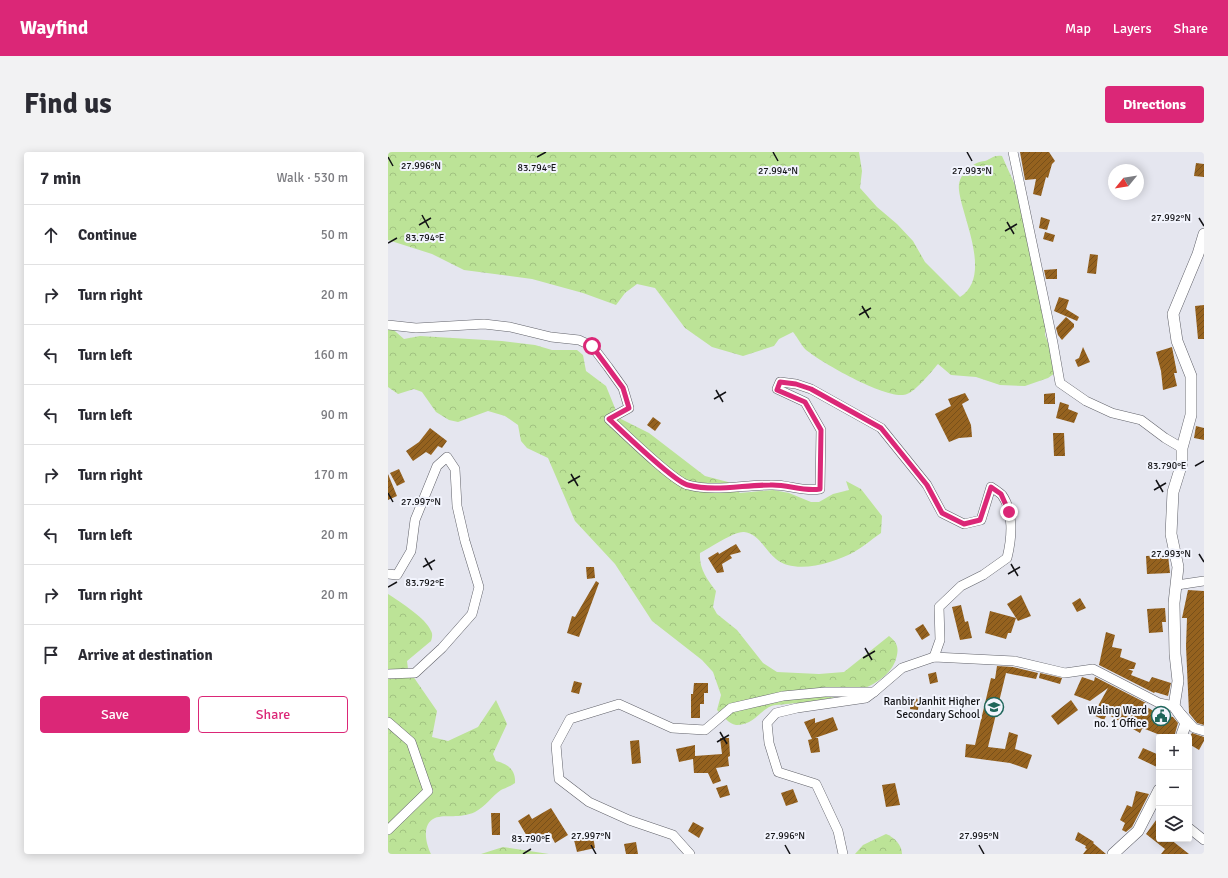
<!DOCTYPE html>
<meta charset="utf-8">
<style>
body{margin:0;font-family:Signika,sans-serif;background:#f2f2f3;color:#2b2b33}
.controls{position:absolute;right:12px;bottom:12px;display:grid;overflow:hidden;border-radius:4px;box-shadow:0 2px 10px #0003}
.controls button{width:36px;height:36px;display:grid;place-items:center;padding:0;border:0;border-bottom:1px solid #e1e1e2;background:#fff;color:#2b2b33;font:20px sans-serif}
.compass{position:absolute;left:720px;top:12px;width:36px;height:36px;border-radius:50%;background:#fff;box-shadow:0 2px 10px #0003;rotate:240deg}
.stop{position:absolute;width:12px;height:12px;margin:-9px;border:3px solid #db2777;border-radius:50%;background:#fff}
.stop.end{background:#db2777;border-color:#fff;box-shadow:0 1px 4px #0008}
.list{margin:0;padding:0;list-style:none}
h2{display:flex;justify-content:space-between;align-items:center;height:52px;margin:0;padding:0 16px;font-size:17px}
h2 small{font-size:13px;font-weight:400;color:#7c7c81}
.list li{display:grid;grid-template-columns:26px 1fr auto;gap:12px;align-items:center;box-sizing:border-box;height:60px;padding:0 16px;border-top:1px solid #e1e1e2}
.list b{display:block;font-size:15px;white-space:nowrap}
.list em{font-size:13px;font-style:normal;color:#7c7c81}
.actions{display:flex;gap:8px;padding:12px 16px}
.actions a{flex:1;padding:9px 0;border:1px solid #db2777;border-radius:4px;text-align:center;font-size:14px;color:#db2777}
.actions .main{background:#db2777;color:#fff}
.icon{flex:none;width:22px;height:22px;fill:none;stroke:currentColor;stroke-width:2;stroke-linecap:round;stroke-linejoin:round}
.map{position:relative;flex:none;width:816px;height:702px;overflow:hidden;border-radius:4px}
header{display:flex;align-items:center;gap:24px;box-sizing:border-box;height:56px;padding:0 20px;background:#db2777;color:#fff}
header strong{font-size:19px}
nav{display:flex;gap:22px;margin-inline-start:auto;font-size:14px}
.intro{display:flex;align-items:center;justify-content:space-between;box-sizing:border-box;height:96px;padding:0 24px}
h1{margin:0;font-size:28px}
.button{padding:10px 18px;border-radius:4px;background:#db2777;color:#fff;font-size:14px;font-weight:700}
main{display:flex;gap:24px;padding:0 24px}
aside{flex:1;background:#fff;border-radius:4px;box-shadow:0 2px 10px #0003}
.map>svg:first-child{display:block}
.forest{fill:url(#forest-crowns)}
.building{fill:url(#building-hatch)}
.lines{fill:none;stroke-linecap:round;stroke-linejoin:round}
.minor-casing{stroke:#61626a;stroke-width:10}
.tertiary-casing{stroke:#61626a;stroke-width:12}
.minor{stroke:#fff;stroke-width:9}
.tertiary{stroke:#fff;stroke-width:11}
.route{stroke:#db2777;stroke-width:5}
.ticks{fill:none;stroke:#131316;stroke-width:1.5}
.labels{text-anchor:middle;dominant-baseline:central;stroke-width:4;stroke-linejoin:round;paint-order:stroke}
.poi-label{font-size:11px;fill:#131316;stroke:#f2f4fd;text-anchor:end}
.ticks-label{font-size:10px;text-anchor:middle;fill:#131316;stroke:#f2f4fd;stroke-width:4;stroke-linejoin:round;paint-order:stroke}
</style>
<header>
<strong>Wayfind</strong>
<nav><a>Map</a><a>Layers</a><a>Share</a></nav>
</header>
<div class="intro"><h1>Find us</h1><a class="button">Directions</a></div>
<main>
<aside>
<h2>7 min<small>Walk · 530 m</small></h2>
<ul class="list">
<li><svg class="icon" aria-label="ahead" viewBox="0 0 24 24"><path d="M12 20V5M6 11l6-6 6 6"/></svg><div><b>Continue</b></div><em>50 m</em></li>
<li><svg class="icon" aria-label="right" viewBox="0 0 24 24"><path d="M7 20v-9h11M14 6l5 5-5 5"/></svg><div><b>Turn right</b></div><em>20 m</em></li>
<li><svg class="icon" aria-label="left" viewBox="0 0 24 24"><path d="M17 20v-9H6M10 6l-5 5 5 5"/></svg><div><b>Turn left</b></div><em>160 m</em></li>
<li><svg class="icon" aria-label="left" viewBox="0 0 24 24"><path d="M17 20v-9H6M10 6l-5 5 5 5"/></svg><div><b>Turn left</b></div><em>90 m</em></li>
<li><svg class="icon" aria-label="right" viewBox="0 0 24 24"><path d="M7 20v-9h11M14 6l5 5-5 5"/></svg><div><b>Turn right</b></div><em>170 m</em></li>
<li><svg class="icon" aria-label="left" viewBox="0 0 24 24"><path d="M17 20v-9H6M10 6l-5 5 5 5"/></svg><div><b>Turn left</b></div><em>20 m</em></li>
<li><svg class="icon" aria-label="right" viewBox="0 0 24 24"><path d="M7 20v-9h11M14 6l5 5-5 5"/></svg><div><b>Turn right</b></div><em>20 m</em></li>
<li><svg class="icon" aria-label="arrive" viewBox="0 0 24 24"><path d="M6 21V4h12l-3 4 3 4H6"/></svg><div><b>Arrive at destination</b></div></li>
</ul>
<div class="actions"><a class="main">Save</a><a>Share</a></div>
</aside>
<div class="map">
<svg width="816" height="702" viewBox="0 0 816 702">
<defs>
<pattern id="forest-crowns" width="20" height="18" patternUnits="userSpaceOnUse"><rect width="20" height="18" fill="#bce397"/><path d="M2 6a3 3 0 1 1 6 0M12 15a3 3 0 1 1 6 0" fill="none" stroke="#a1c281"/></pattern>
<pattern id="building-hatch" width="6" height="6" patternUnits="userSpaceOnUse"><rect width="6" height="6" fill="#95621f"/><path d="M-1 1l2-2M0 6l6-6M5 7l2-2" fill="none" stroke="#78501a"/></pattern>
</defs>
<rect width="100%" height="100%" fill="#e5e6ef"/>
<g class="forest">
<path d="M0,0H471L474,19L472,36L489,55L509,72L525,89L537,110L572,145C605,124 574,66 571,38C569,23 584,10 597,9C604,7 604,3 614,4L627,33L658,159L657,183L669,213L667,221L660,226L637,234L612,233L588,225L563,223L550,212C543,220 528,239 519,242C502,250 432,210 417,197C414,194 409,185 405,180L391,187L386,194L355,204L324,195L297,176L267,136L249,132L237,141L228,153L195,141L144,127L76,118L44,102L0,88Z"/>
<path d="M0,173L16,187L32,184L114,189L147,193L164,198H189L195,203L198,219L218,234L231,266L261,281L317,324L340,330L352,341L385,338L401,341L423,350H431L445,342L461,338L458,329L473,337L494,364L493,381C484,387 475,395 466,400C446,411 407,423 388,407C378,399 370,381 356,380C346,379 322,396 312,401C311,417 319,427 328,439L325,455L329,462L349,478L375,511L389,520L431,522L456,520L501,484C510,491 511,496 508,507C496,545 421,550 388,553C374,554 367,574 348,573C341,572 334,563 329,558L333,543L325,520L314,508L264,469L227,412L187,369L160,306L139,296L133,289L130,273L117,264L100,259L70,270L61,268L48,260L34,240L26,237L10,242L0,235Z"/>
<path d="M0,442C12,450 38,466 43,479C45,482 44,486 43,489L19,509L20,517L49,559L44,585L60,589L90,575L108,548L119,572L105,602L108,609C120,612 128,618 127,631C123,634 117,636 113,638C104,644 97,655 87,660C72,667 57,662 47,666C33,672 38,692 43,702H0Z"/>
<path d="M498,682C506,685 514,693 514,702H467L475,693Z"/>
<path d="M115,695L161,702H162H93Z"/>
</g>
<g class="building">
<path d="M632,0H661L667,9L664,12L660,26L658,25L653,44L645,42L648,27L637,28Z"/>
<path d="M808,11L816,12V25L806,24Z"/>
<path d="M653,65L662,68L659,78L651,76Z"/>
<path d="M657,80L667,83L665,90L655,87Z"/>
<path d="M702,102L710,103L708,122L699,121Z"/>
<path d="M669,117V127H658L656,118Z"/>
<path d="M671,145L681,148L678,157L691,165L689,169L666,159Z"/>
<path d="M816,153V187H810L807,154Z"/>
<path d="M678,165L686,172V175L674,188L670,183L668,176Z"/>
<path d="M695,195L702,210L690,215L687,208L691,206Z"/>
<path d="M784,195L789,221H786L789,234L775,238L773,219L768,200Z"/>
<path d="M577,241L581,248L574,252L583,273L584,285L571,286L561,290L547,262L563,254L560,247Z"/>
<path d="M667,241V252H656V242Z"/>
<path d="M672,250L681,253L680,257L690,261L686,271L668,266Z"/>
<path d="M265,265L273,271L267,279L259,273Z"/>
<path d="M808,274L816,276V288L806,286Z"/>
<path d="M42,276L59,289L54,296L50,294L43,303L38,300L25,309L18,299L31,290Z"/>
<path d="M665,281H676L677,304H666Z"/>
<path d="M11,317L17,330L9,334L2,321Z"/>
<path d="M0,322L9,344L0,348Z"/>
<path d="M348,392L353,400L342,403L344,406L334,412L336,420L329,421L320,406L330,400L331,402Z"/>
<path d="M780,403L782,421L759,422L758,404Z"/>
<path d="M198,415H206L207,426L199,427Z"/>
<path d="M208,429L211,431L191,485L179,481L184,464L187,465Z"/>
<path d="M800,438L816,439V573L809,571L801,561L798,494L799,466H794Z"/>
<path d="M633,443L643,464L630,469L619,452Z"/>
<path d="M692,446L698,456L689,460L684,451Z"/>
<path d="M573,453L577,470L580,469L584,486L572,488L564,455Z"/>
<path d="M777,456L778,470H774L775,480L761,481L759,457Z"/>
<path d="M602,459L628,466L623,481H620L618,487L597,481Z"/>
<path d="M535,472L542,483L534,488L527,477Z"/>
<path d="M718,480L727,483L724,495L734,497L732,505L748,511L746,517H740L745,519L743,523L761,530L764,525L783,531L780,544L767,540L766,541L711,513Z"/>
<path d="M609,514L625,515L650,521L648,527L618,521L600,595L617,597L621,580L630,583L627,597L644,603L639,617L622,611L577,605L578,592L587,593L603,526L607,527Z"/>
<path d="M548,520L550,530L542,532L540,522Z"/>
<path d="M652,521L674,526L672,532L651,526Z"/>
<path d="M694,525L706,529L707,525L760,552L759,555L770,562L785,565L790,571L786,585H772V583L757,577H754L752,581L719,562L716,568L705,563L720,536L702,549L686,543Z"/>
<path d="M186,529L194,531L191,542L183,540Z"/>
<path d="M306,531H320V541H316V552H312V566H303V542H305Z"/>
<path d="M523,546L531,547L530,558L522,557Z"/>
<path d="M683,548L690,558L670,573L663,564Z"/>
<path d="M445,565L450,578L427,586H430L432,600L423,601L420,588L424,587L416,570L427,566V571Z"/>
<path d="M804,581L816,585V589L811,598L801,592V586Z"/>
<path d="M332,586H341L342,604L340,605L341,614L328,616L333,629L325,632L320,621H306L305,607L291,610L288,597L307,593V604L334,602Z"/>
<path d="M251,588L253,611L244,612L242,589Z"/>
<path d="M755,596L771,603V616L750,606Z"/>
<path d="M507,631L512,653L498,655L494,633Z"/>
<path d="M339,633L342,643L332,646L328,636Z"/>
<path d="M405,637L410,650L398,654L393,641Z"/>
<path d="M748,639L761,642L744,675L738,680L734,678L737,671L732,668L739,653L744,655Z"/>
<path d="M163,656L180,683L167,691L161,680L143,691L130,669L141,662L144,667Z"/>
<path d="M103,661H112V683H104Z"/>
<path d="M771,664V687H782L801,702H773L777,697L758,682Z"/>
<path d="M305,670L316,676L311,686L300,679Z"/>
<path d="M690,680L706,690L705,691L718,702H695L699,697L697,696L698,694L687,688Z"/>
<path d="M205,684L207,696L189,700L186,688Z"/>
<path d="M248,690L250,702H238L236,692Z"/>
</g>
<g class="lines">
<g class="minor-casing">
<g id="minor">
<path d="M625,0L665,191L672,231L698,249L724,261L753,268L777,286L794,296"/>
<path d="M0,173L28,176L96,172L122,175L163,185L191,188L204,194L220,215L235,236L241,256L221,267C234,279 286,330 300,333C327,340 354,333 382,333C399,332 415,340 432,337L433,278L417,250L389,237L392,230L408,232L423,237L493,276L539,333L554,361L576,372L593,368L603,335C606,337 611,340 614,343C626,360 624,386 619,406L595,423L573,434L551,455L552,488L546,505"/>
<path d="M0,422L9,423L23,399L27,368L49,314L59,305L67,317L69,354L77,389L91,435L84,462L54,496L27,521L0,522"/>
<path d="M789,433L816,429"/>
<path d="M0,570L23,590L40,639L0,678"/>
<path d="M801,676L816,688"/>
<path d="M302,702L285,683L241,668L201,650L171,627L168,593L182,567L231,552L284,576L317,578L343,556L395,544L437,540H486L514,516L546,505L626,509L677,521L705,517L771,551L786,554L806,576L816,579"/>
<path d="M455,702L450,679L428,632L390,620L381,591L379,571L388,561L409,556L478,546L486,540"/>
</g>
</g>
<g class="tertiary-casing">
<g id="tertiary">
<path d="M793,585L798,571L786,554L790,529L787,502L786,451L790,415L783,382L785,340L794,311V296L803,263V224L789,189L785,162L810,102L816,82"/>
<path d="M725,702L750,679L771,638"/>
</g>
</g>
<use href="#minor" class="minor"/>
<use href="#tertiary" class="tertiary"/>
</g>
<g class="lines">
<path class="route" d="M204,194L235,236L241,256L221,267C234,279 286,330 300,333C327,340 354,333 382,333C399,332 415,340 432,337L433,278L417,250L389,238L392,230L408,232L423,237L493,276L539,333L554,361L576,372L592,368L603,335L613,342L621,360"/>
</g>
<path class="ticks" d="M385,0L390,9M579,0L584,9M0,5L5,14M149,5L158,0M34,63L41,76M811,66L816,74M619,70L626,82M31,73L43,66M617,79L629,72M0,91L9,86M474,154L481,166M471,163L483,156M328,238L335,250M326,247L338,240M807,314L816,309M183,322L190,334M768,328L775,340M180,331L192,324M766,338L778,331M0,341L5,350M811,402L816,410M37,406L44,418M623,412L630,424M35,415L47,408M620,422L632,415M0,435L9,430M477,496L484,508M475,506L487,499M332,580L339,592M329,590L341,583M203,693L208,702M397,693L402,702M591,693L596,702M135,702L143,697"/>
<defs>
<g id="school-ring" transform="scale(1)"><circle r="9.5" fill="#f2f4fd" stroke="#1f665b" stroke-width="1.5"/><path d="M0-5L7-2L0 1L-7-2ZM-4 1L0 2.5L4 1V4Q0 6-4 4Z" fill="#1f665b"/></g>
<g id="civic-ring" transform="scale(1)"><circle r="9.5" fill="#f2f4fd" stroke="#1f665b" stroke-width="1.5"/><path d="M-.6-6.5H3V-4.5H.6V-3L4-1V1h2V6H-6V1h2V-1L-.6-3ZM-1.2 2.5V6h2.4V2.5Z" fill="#1f665b"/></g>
</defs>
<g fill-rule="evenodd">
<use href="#school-ring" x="606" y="555"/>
<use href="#civic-ring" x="773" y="564"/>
</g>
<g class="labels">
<g class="poi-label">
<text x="592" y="549">Ranbir Janhit Higher<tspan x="592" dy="13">Secondary School</tspan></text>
<text x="759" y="558">Waling Ward<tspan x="759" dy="13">no. 1 Office</tspan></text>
</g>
</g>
<g class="ticks-label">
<text x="33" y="17">27.996°N</text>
<text x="149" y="19">83.794°E</text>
<text x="390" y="22">27.994°N</text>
<text x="584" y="22">27.993°N</text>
<text x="783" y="69">27.992°N</text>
<text x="37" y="89">83.794°E</text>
<text x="779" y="317">83.790°E</text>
<text x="33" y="353">27.997°N</text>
<text x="783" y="405">27.993°N</text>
<text x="37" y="434">83.792°E</text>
<text x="203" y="687">27.997°N</text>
<text x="397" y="687">27.996°N</text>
<text x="591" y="687">27.995°N</text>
<text x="143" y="690">83.790°E</text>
</g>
</svg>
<div class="controls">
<button>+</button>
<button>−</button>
<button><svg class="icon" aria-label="layers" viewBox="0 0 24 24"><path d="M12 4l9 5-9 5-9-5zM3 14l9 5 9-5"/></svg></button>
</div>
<svg class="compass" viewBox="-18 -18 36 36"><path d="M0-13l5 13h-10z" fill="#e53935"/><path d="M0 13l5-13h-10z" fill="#7c7c81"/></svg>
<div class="stop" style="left:204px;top:194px"></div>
<div class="stop end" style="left:621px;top:360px"></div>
</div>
</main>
